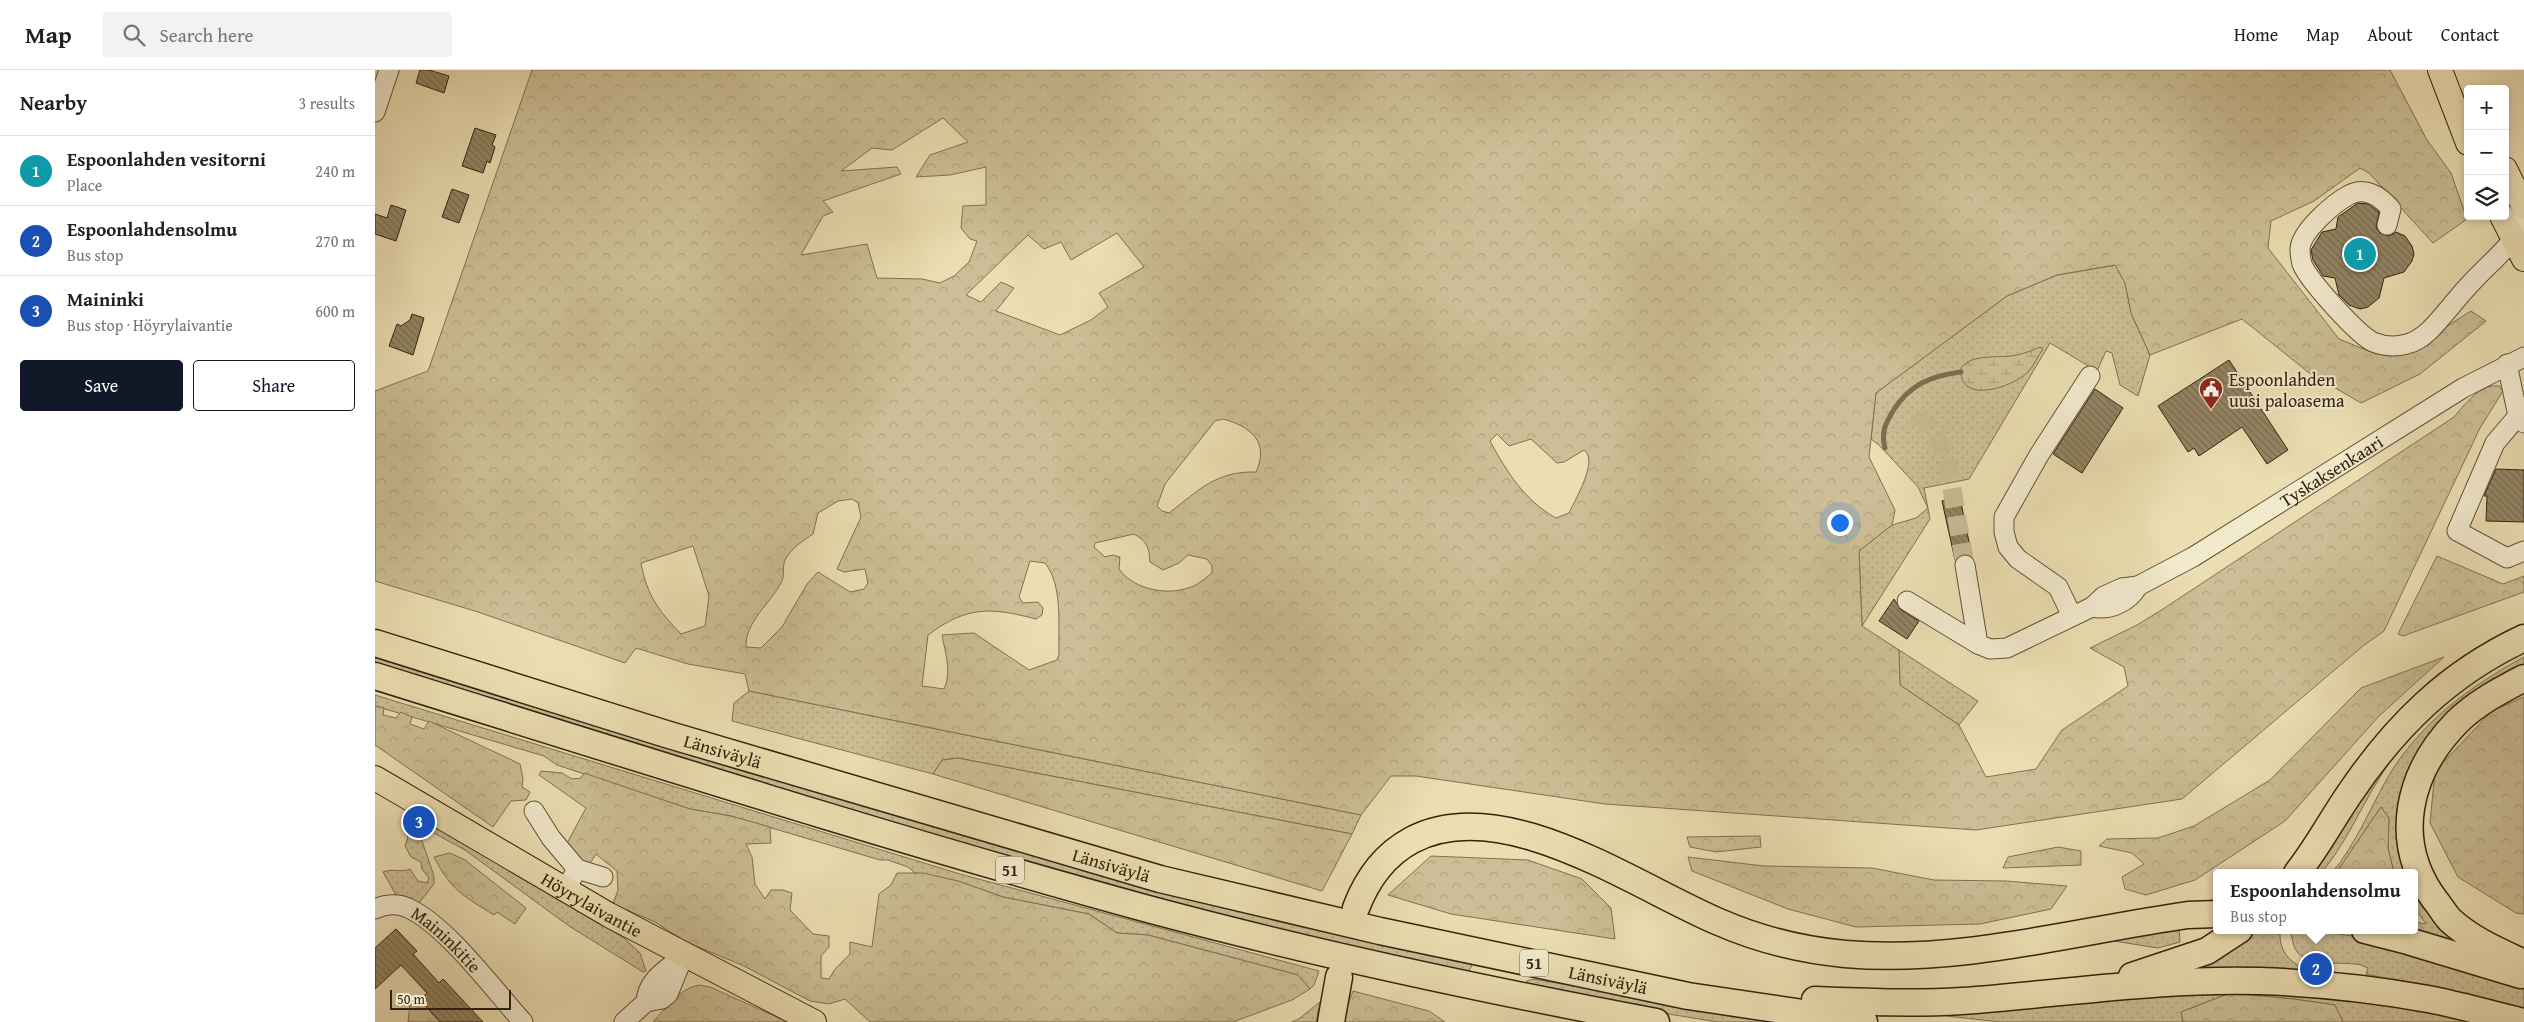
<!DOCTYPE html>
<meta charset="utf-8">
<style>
body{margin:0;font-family:"Gentium Book Plus",serif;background:#f2f2f2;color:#202124}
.controls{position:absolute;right:15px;top:15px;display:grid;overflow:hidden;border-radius:5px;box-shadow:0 2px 8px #0003}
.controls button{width:45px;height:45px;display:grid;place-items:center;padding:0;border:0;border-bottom:1px solid #e0e0e0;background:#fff;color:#202124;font:25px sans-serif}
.scale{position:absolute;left:15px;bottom:12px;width:121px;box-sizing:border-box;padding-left:5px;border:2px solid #332410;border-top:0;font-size:14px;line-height:18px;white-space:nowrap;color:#332410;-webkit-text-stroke:4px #f2eacd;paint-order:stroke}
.you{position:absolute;left:1464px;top:452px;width:18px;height:18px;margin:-12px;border:4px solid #fff;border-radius:50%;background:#1a73e8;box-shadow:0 0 0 8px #1a73e833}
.badge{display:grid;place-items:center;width:32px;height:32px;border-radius:50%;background:#111827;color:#fff;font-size:16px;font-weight:700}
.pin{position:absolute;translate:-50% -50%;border:2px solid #fff;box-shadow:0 1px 5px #0006}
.popup{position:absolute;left:1838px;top:799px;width:205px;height:65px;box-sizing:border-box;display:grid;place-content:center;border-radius:5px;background:#fff;filter:drop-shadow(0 1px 4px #0005);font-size:16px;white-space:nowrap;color:#757577}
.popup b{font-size:19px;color:#202124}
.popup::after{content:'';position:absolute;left:50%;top:100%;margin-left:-10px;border:10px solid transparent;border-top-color:#fff}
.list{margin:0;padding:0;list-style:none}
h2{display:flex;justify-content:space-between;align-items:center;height:65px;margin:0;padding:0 20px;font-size:21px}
h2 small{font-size:16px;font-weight:400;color:#757577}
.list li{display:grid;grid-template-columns:32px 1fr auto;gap:15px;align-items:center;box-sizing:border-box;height:70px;padding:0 20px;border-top:1px solid #e0e0e0}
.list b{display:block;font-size:19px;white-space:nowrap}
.list p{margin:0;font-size:16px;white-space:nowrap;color:#757577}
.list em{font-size:16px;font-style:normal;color:#757577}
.actions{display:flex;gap:10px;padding:15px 20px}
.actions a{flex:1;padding:11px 0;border:1px solid #111827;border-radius:5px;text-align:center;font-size:18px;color:#111827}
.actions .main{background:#111827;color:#fff}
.icon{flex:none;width:28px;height:28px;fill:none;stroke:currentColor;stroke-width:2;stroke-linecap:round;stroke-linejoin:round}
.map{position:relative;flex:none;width:2149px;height:952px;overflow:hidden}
header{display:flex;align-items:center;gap:30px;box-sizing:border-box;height:70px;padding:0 25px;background:#fff;border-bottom:1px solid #e0e0e0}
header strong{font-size:24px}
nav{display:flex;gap:28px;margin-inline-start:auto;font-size:18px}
.search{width:350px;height:45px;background:#f2f2f2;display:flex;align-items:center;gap:12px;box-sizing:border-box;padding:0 18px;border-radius:5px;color:#757577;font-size:19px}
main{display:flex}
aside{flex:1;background:#fff}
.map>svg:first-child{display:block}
.grass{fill:url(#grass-dots);stroke:#807153}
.forest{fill:url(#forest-crowns);stroke:#807153;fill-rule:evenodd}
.wetland{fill:url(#wetland-marsh);stroke:#807153}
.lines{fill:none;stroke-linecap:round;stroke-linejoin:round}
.stream{stroke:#7c6e50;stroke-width:5}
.building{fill:url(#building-back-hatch);stroke:#332410}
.minor-tunnel{stroke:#c6b992;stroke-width:19;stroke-dasharray:19 9;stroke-linecap:butt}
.highway-tunnel{stroke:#c6b992;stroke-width:26;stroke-dasharray:26 13;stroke-linecap:butt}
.minor-casing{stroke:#615238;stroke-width:21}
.major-casing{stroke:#332410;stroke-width:26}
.highway-casing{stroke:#332410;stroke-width:29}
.minor{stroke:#f2eacd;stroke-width:19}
.major{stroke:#ebdeb2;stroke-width:24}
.highway{stroke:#ebdeb2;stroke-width:26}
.labels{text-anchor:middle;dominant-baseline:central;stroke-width:4;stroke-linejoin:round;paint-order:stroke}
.shield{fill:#f2eacd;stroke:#6c5f49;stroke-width:1}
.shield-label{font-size:16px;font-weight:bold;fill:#332410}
.poi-label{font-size:18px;fill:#332410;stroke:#f2eacd;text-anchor:start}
.street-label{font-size:18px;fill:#332410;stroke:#f2eacd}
</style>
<header>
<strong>Map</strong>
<div class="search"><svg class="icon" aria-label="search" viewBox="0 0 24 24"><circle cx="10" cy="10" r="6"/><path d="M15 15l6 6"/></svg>Search here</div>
<nav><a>Home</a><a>Map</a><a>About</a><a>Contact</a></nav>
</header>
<main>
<aside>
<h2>Nearby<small>3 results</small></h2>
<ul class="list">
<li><span class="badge" style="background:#0f9aa8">1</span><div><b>Espoonlahden vesitorni</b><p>Place</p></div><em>240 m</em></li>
<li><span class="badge" style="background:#1a4fb4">2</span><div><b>Espoonlahdensolmu</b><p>Bus stop</p></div><em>270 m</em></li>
<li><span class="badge" style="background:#1a4fb4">3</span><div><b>Maininki</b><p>Bus stop · Höyrylaivantie</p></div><em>600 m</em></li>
</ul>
<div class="actions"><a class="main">Save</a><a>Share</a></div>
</aside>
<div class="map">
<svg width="2149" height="952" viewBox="0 0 2149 952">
<defs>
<pattern id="grass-dots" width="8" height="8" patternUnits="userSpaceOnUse" patternTransform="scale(1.25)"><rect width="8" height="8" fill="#ccbe96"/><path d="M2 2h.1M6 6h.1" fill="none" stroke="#b0a380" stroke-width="1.8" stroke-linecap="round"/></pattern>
<pattern id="forest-crowns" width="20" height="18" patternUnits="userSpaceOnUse" patternTransform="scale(1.25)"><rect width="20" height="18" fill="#ccbe96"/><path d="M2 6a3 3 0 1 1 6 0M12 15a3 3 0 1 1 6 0" fill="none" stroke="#b0a380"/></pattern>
<pattern id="wetland-marsh" width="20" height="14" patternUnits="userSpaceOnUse" patternTransform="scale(1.25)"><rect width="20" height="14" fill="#ccbe96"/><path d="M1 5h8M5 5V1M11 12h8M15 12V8" fill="none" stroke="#b0a380"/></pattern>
<pattern id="building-back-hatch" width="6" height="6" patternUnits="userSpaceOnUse" patternTransform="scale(1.25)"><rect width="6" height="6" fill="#938564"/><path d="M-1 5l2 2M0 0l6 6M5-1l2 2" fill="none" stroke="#796d51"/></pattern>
</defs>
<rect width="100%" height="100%" fill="#ebdeb2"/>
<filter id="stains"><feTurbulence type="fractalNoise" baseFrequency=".004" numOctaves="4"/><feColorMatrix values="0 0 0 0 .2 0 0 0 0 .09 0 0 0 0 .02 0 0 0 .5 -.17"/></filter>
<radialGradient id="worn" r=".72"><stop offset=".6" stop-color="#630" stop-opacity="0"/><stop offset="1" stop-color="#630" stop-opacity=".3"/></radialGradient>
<g class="grass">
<path d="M1741,195L1750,213L1756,243L1775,285L1763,326L1745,315L1737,283L1731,281L1722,301L1675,273L1594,409L1549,418L1555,449L1487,556L1484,481L1517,455L1541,448L1553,438L1543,417L1504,375L1496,369L1501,323L1632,226L1682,205Z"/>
<path d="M1524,580L1603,631L1584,655L1525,615Z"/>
<path d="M2140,583C2115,600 2087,615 2064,635C2040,656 2018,685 2002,712C1983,743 1970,775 1946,803H1930L2055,636Z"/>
<path d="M0,585C182,641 363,701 546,753C727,805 910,852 1094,893L1097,896L1092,903C921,865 751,823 583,773C388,716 194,654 0,594Z"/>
<path d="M2149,587V598L2054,671L2033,803H2019L2013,778L2014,748L2006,737L1965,798L1961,803H1957C1980,775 1995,739 2013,707C2045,653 2095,616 2149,587Z"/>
<path d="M374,621L986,745L977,764L583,688L567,690L558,704L357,651L359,633Z"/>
<path d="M0,625L585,804L944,901L939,915L935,919L923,905L773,865L742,863L714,844L628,827L583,811L540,803L533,797L513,790H505L356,746L315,739L182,695L169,686L0,636Z"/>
<path d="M60,757L67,759L249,868L265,883L271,901L268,902L194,856L90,780L57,762L56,758Z"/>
<path d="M32,761L46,768L59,806V814L44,833L21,825L8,802C17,798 25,803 35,799L43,811L52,813L54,808L47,799L46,792L36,787L30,776L33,767L30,763Z"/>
<path d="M2040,818L2115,885L2040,860V852L2051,854L2040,838Z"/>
<path d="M1804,856L1805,872L1783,878L1739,871L1738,864Z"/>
<path d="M1876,860H1905C1904,877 1910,888 1924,896V900L1811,898Z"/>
<path d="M1915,860C1993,860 2075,893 2149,915V939L1991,904L1993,898L1986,895C1968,891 1937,897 1923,883C1918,877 1917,868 1915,860Z"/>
<path d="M1158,909L1405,952H1343L1275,941L1151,914L1152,911Z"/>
<path d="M1900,918L2119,952H1968L1960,935L1919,929L1855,923L1806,942L1808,952H1625L1572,946V943L1650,939L1781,922Z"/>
<path d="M945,932L941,952H917L925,948Z"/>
</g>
<g class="forest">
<path d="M157,0H2015L2052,70L2076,103L2092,149L2058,173L1994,103L1985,98L1939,131L1896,151L1893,178L1964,269L2001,284L2036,279L2096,241L2111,251L2045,304L1986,333L1933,302L1867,249L1775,285L1756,243L1750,213L1740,195L1682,205L1632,226L1501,323L1494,387L1520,440L1517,455L1484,481L1487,556L1524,580L1525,615L1584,655L1611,707L1661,699L1687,660L1753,616L1749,597L1715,578L1762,555L1788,539L2079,347C2089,335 2106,313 2124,316L2128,321L2105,358L2009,561L1988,576L1807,729L1601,760L1230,734L1041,706H1016L986,745L374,621L370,604L313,594L261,578L250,593L100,541L0,511V321L53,301ZM568,48L593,72L555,85L541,107L575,105L611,97V135L588,136L586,158L595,169L602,171L594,192L579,206L565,213L547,209L502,208L492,174L426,185L448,146L458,142L448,131L526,104L522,97L466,101L497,78L517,80ZM742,163L769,197L724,223L733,237L716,250L685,265L621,241L639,218L626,212L606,232L591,225L653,165L669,179L686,172L696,190ZM848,349C875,356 895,372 881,402C841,401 824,420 794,443L787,441L782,436L790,414L840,351ZM1122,364L1134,376L1156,369L1182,393L1189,392L1209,380C1224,390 1200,430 1194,443L1181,448C1149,430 1132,402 1115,371ZM477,429L483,433L486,447L462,499L469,502L490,499L493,513L489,519L475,522L443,502L432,514L407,557L386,578L371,577C370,552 395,534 406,513C410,507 407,497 410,490C415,479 429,470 438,464L443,443L463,431ZM759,464C772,471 774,477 775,492L788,500L804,493L813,485L832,489L837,496V503C832,507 826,512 821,515C796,527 760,521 744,499L745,487L738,485L730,487L719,477L720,473ZM318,476L334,526L330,556L306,564C284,541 272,526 266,493ZM655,491L670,493C688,515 683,556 684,584L682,590L654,600L599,563L567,565C570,582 577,602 569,619L547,616L553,565C592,536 615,537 661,549L667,545L668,538L663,532L648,533L644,527Z"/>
<path d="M2062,486L2128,514L2149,506V522L2028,566L2023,564Z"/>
<path d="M2069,587L2004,646L1910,751L1820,810L1771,825L1750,819L1747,807L1769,794L1757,783L1724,776L1732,769L1783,768L1819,756L1895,710L1986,618Z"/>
<path d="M2149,627V844L2141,843L2083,807L2055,753L2060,701L2117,641Z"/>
<path d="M0,636L9,638L8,645L21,648L26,642L37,647L35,654L49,659L54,651L145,694L148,709L147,717L155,722L151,730L136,731L118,757L0,675Z"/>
<path d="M583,688L977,764L947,821L558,704L567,690Z"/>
<path d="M166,701L187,703L197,709L206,708L209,703L315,739L356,746L395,757L396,773L371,774L377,787L380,814L390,829L396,820H408L417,823L415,840L438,864L454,866V877L446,886V908L454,909L460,899L475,884V872L497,877L504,824L516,815L522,803H548L583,811L628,827L714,844L742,863L773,865L923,905L935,919L917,930L858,952H495L470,929L454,934L435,931L367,895L311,872L280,852L238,834L243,820L242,801L221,784L214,795L199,789L191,775L211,738L164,705Z"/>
<path d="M2006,737L2014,748L2013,778L2019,803H1961Z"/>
<path d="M1385,766L1386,777L1341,782L1315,777L1312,767Z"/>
<path d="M1683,777L1706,781V795L1628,798L1633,787Z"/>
<path d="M75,783L90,790L151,838L140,854L122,842L119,845C88,826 76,820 59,787Z"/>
<path d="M1056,786L1153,790L1207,809L1236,838L1240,869L1076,844L1013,825Z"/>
<path d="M1313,787L1389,796L1497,798L1559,810L1631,811L1692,816L1676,839L1605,854L1481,857L1413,839L1317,801Z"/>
<path d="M324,915L335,917L413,952H278C292,937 304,919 324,915Z"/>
<path d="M978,921L1054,941L1070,952H966Z"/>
<path d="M1855,923L1919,929L1960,935L1968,952H1808L1806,942Z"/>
<path d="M45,930L65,952H33L35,935Z"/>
</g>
<path class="wetland" d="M1665,277L1668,279C1663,286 1659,295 1653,302C1638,317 1583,336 1586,298C1597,284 1619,288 1635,286C1646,285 1656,281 1665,277Z"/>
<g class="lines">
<path class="stream" d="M1510,378C1506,363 1510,354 1518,341C1534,315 1555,306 1586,302"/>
</g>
<g class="building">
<path d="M45,0H54L74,6L69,23L41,13Z"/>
<path d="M100,58L121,65L117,75L120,77L115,93L112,91L108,103L87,96Z"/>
<path d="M77,119L94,125L84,153L67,147Z"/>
<path d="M1983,133L1993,134L2004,142L2001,158L2005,163L2015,166L2021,162L2030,166L2037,176L2039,184L2037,191L2029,202L2009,208L2004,228L1993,237L1985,239L1974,235L1964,225L1960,208L1948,206L1938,190L1936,180L1947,162L1961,159L1963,147Z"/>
<path d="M16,135L31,140L21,171L0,164V144L12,148Z"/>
<path d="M37,244L49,248L38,285L14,276L22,254L26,256L35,250Z"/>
<path d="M1854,290L1913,380L1892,394L1867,357L1824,386L1819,378L1813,382L1783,336Z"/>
<path d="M1720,319L1748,338L1707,403L1678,384Z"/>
<path d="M2121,399L2149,400V452L2111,451L2112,426H2109Z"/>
<path d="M1585,428L1597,486L1588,484L1580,490L1567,431Z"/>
<path d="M1519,529L1526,540L1544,551L1532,569L1504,551Z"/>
<path d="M21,859L42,881L38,884L64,913L68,909L108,952H65L45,930L52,923L26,895L0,919V878Z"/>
</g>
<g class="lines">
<path class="minor-tunnel" d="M1541,345C1555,359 1565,370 1572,390L1590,495"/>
<path class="highway-tunnel" d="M964,907L981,838"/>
<g class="minor-casing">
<g id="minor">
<path d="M0,42L14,0"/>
<path d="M2012,155L2016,139C2005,126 1990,116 1974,125C1959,133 1926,161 1925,179C1925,184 1926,190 1927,194C1934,211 1982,264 1998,272C2008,276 2021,277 2032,274C2041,272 2047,267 2054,261C2070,245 2083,226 2099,210C2112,196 2127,184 2138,169C2142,163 2145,155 2149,149"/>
<path d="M2132,294L2143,346L2149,353"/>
<path d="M2143,346L2120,373L2082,461L2132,488L2149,481"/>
<path d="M1590,495L1603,574L1615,579L1632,578L1717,537L1729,526L1747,518L1763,516C1754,532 1735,541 1717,537"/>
<path id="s1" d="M1763,516L1818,487L2088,318L2149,287"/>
<path d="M1532,531L1603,574"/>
<path d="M1697,546L1683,517L1643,489L1633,477L1629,462V447L1664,385L1715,306"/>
<path d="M159,741L176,768L202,799L191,819"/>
<path d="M202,799L228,807"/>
<path id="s2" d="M0,839C10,834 23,833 33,838C71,855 119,920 148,952"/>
<path d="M271,932C272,910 291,900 307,887"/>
<path d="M249,952L271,932L287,929L293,924L309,885"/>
</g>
</g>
<g class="major-casing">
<g id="major">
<path d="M2065,0L2093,73"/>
<path d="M2130,99L2149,137"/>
<path d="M2127,146L2149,189"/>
<path id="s3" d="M0,708L234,845L439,952"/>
</g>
</g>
<g class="highway-casing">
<g id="highway">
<path id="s4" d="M0,573L291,664L785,809L1005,861L1313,926L1489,952"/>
<path d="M0,606C257,686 513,768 773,839C941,884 1110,920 1281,952"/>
<path d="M2149,608C2126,620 2101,633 2082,652C2033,702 2016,771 2060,830C2065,836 2069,843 2074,849C2095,869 2123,881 2149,893"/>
<path d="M1922,803C1942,778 1957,749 1975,723C2021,655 2074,603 2149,568"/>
<path d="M981,838C992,809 1009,785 1037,770C1128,722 1259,816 1344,852C1383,869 1427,880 1470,884C1585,894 1700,861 1813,845L1842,844"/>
<path d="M1990,860L2033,871L2146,905"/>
<path d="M1757,906L1832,881L1864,860"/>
<path d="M1440,930C1489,932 1538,934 1587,931C1686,924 1785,908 1885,911C1941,913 1998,919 2053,929C2086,935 2117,945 2149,952"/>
<path d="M956,952L964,907"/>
</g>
</g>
<use href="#minor" class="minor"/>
<use href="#major" class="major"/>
<use href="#highway" class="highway"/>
</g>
<defs>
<g id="civic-pin" transform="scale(1.25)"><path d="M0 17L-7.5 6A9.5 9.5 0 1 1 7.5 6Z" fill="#8f2418" stroke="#f2eacd"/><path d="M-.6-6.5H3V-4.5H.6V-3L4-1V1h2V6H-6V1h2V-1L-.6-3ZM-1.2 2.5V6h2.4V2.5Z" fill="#fff"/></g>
</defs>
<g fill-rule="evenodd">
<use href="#civic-pin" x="1836" y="319"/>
</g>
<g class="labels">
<g class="shield">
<rect x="621" y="786.5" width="28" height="27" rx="4"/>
<rect x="1145" y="879.5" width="28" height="27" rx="4"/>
</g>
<g class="shield-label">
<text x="635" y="800">51</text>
<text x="1159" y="893">51</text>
</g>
<g class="poi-label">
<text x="1854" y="309">Espoonlahden<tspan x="1854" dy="21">uusi paloasema</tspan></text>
</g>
<g class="street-label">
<text stroke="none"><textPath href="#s1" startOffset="225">Tyskaksenkaari</textPath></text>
<text stroke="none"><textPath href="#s4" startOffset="364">Länsiväylä</textPath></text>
<text stroke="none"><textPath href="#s4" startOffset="769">Länsiväylä</textPath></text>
<text stroke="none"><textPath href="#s3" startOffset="251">Höyrylaivantie</textPath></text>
<text stroke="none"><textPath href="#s2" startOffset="84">Maininkitie</textPath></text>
<text stroke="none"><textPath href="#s4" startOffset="1279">Länsiväylä</textPath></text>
</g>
</g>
<rect width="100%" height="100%" filter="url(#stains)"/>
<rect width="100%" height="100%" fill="url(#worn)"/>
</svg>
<div class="controls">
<button>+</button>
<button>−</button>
<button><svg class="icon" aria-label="layers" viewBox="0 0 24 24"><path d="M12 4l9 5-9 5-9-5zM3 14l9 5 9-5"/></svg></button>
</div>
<div class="scale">50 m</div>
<div class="you"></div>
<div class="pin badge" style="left:1985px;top:184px;background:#0f9aa8">1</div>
<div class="pin badge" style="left:1941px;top:899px;background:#1a4fb4">2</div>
<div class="popup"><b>Espoonlahdensolmu</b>Bus stop</div>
<div class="pin badge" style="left:44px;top:752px;background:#1a4fb4">3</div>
</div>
</main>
